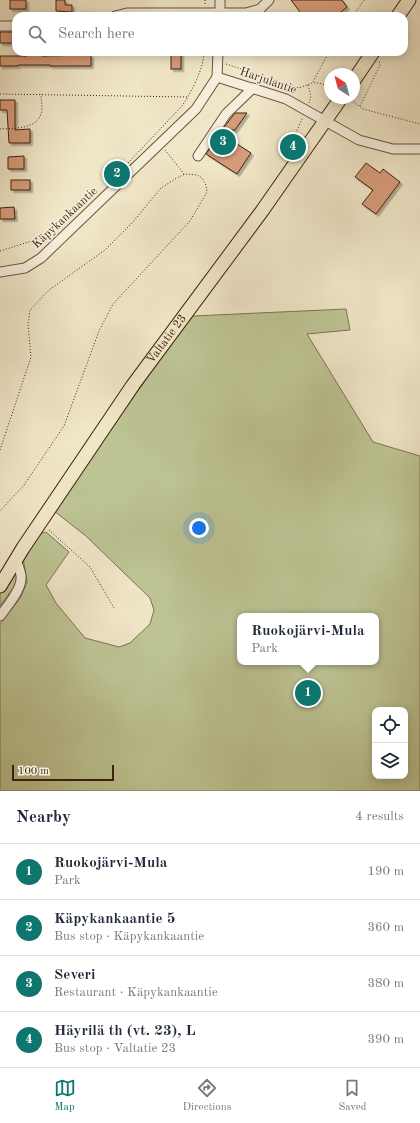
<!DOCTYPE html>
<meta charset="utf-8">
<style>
body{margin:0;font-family:"Old Standard TT",serif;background:#f2f2f3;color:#1f2937}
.controls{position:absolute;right:12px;bottom:12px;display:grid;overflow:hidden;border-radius:8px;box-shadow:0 2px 10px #0003}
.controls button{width:36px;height:36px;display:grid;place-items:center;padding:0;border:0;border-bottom:1px solid #e0e1e3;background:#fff;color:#1f2937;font:20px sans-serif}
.compass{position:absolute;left:324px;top:68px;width:36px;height:36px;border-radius:50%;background:#fff;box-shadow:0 2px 10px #0003;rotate:324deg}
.scale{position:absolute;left:12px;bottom:10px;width:102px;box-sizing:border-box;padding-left:4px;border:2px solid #3f220d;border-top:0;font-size:11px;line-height:14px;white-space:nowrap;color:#3f220d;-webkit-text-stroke:3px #f5eedb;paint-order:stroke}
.you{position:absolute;left:199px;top:528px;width:14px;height:14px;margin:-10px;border:3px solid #fff;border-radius:50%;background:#1a73e8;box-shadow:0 0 0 6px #1a73e833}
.badge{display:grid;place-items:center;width:26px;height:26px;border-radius:50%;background:#0f766e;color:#fff;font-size:13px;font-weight:700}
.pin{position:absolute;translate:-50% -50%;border:2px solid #fff;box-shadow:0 1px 4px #0006}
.popup{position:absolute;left:237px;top:613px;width:142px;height:52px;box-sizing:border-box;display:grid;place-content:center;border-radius:8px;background:#fff;filter:drop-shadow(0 1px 3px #0005);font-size:13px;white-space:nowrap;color:#747a83}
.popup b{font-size:15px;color:#1f2937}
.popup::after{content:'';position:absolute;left:50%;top:100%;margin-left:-8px;border:8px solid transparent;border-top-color:#fff}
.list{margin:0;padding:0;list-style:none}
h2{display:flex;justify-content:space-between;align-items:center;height:52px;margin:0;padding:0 16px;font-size:17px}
h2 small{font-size:13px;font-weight:400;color:#747a83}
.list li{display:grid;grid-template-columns:26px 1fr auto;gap:12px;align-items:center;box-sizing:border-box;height:56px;padding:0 16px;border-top:1px solid #e0e1e3}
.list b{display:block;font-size:15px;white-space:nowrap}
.list p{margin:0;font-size:13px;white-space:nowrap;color:#747a83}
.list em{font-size:13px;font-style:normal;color:#747a83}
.icon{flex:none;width:22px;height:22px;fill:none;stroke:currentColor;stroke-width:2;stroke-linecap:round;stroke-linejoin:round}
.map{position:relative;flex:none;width:420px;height:791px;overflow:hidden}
.search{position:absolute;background:#fff;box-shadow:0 2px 10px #0003;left:12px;right:12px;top:12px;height:44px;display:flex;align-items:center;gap:10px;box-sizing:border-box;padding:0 14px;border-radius:12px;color:#747a83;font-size:15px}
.sheet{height:276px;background:#fff}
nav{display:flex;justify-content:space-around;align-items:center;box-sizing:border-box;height:56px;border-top:1px solid #e0e1e3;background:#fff;font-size:11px;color:#747a83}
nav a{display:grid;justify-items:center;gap:2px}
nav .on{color:#0f766e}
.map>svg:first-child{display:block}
.green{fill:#bdc393;stroke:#7e7250;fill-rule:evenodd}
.building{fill:#d69b7a;stroke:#3f220d;filter:url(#shadow)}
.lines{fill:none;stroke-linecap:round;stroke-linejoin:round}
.minor-casing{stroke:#6b533c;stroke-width:11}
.highway-casing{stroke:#3f220d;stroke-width:15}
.path{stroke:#3f220d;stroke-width:1;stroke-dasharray:1 2;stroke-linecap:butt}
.minor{stroke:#f5eedb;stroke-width:9}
.highway{stroke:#efe5c7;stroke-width:13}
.labels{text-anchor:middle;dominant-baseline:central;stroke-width:3;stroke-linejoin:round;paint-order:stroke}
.street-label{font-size:12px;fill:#3f220d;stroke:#f5eedb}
</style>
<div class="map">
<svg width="420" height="791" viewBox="0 0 420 791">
<defs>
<filter id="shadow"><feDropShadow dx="2.5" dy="2.5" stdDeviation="0" flood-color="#0004"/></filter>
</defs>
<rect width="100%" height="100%" fill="#efe5c7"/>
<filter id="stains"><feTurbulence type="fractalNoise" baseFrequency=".005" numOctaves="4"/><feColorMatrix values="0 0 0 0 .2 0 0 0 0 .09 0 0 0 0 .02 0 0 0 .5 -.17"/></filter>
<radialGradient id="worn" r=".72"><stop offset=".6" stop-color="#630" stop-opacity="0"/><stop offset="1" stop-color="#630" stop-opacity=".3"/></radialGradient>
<g class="green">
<path d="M346,309L350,330L307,334L373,442L420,456V791H0V624L21,597L27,582L23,558L39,534L46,532L69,552L46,585L56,603L85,638L119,647L130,643L150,624L154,610L150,598L86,536L54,511L177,335L193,316ZM240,616H376V662H240ZM375,710H405V776H375Z"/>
<path d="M14,571L18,576L17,583L0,606V593Z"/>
</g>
<g class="building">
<rect x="10" y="0" width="16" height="9"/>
<path d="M56,0H65V5H72V12L56,11Z"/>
<path d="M291,0H342L347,7L336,16H303Z"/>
<rect x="0" y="32" width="16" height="11"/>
<path d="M28,52H42V56L91,55V66H50V65H18V66H0V56H27Z"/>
<rect x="171" y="52" width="10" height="17"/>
<path d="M0,100H15V130L30,129V143H9L7,110H0Z"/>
<path d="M235,113H247L235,130H222Z"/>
<path d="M220,133L251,153L237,174L206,154Z"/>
<path d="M24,156V169H8V157Z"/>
<path d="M366,163L380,173L383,169L400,182L376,214L362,204L373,190L355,177Z"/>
<rect x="11" y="180" width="19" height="10"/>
<path d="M14,207L15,219H0V208Z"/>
</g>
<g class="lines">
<g class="minor-casing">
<g id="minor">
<path d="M115,16L127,13H246L260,9L269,0"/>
<path d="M220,16V0"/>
<path d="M0,26H16"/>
<path d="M217,77L286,99L359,140L393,149H420"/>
<path d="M198,156L226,114L253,88"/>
<path d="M0,272L25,268L41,258L196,109L217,77L218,52"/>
<path d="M0,616C6,608 21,590 21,579C22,573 18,566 16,560"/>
</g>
</g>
<g class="highway-casing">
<g id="highway">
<path d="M398,16L409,0"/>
<path d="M354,80L373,52"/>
<path id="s1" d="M0,586L23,548L133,385L262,211L341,98"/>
</g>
</g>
<g class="path">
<path d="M205,0V5"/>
<path d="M353,16L364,0"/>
<path d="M226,64L299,88L312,83H319L330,86"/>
<path d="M313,82L329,52"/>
<path d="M308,85L311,96L309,103"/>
<path d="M0,94L187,97"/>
<path d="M351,100L363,109L420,124"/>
<path d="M360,106L380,65L379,60"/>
<path d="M0,129C12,128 36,130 41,114C43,109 41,100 41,94"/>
<path d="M293,148L295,135L303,117"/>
<path d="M165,150L184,174"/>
<path d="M128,163L182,106C191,93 204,68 204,52"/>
<path d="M0,251L38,239L62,226"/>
<path d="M0,450L31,357L28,325L30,310L49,290L105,250L133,222L161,188L175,179L185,174L197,175L202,178L206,185L207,192L190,221L113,304L99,331L64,426L24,485L0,511"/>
<path d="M49,530L90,567L114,608"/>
</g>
<use href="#minor" class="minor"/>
<use href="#highway" class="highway"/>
</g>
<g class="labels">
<g class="street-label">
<text transform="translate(268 81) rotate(19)">Harjulantie</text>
<text transform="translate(65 218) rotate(-43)">Käpykankaantie</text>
<text stroke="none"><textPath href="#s1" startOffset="298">Valtatie 23</textPath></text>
</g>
</g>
<rect width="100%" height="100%" filter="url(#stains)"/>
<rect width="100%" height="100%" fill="url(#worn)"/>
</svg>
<div class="controls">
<button><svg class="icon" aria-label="locate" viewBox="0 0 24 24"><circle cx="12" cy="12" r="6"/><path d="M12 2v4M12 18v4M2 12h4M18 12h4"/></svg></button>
<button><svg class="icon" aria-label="layers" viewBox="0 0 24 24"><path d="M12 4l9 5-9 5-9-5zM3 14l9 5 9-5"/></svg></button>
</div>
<svg class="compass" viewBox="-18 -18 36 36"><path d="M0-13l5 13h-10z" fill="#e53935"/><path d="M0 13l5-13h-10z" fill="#747a83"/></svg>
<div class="scale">100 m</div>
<div class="you"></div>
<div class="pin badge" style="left:308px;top:693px">1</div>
<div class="popup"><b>Ruokojärvi-Mula</b>Park</div>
<div class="pin badge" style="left:117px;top:174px">2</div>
<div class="pin badge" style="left:223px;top:142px">3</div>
<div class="pin badge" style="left:293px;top:147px">4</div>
<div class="search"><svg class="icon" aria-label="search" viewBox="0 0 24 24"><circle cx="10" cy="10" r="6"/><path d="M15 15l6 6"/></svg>Search here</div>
</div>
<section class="sheet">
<h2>Nearby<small>4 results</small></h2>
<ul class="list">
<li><span class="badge">1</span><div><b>Ruokojärvi-Mula</b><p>Park</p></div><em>190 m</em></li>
<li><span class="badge">2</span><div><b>Käpykankaantie 5</b><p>Bus stop · Käpykankaantie</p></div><em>360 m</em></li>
<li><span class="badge">3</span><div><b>Severi</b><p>Restaurant · Käpykankaantie</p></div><em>380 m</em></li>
<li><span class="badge">4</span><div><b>Häyrilä th (vt. 23), L</b><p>Bus stop · Valtatie 23</p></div><em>390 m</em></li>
</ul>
</section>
<nav>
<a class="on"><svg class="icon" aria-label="map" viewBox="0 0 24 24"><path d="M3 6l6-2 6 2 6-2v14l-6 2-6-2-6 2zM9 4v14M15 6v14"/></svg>Map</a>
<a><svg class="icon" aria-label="directions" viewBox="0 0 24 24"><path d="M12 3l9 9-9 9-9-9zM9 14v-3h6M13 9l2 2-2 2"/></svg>Directions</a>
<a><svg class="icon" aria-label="saved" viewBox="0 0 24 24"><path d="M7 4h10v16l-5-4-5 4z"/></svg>Saved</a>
</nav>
